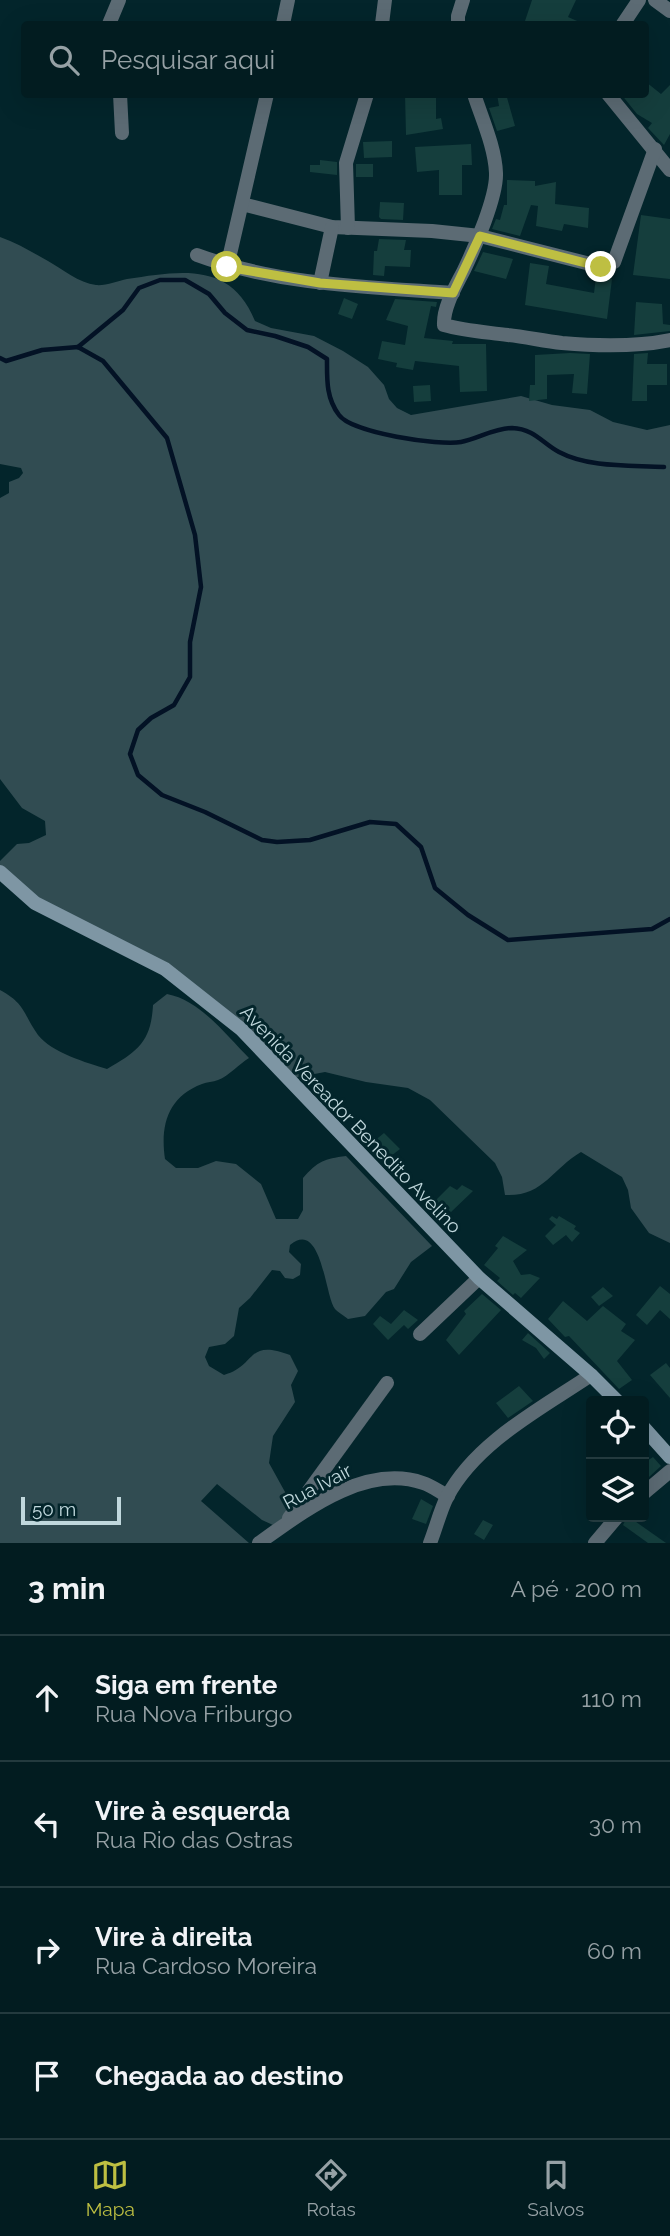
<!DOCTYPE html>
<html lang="pt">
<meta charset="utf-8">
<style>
body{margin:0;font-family:Raleway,sans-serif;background:#10292d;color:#f1f3f6}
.controls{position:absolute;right:21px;bottom:21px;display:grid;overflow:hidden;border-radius:7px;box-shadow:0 7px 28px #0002}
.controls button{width:63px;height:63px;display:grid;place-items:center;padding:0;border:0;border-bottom:2px solid #233a3e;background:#021c20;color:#f1f3f6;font:35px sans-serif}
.scale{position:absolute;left:21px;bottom:18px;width:100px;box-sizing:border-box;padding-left:7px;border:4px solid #c1d8dd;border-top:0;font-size:19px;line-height:24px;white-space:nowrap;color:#c1d8dd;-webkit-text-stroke:5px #03252b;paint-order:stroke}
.stop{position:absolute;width:21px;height:21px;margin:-16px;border:5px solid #bebf42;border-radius:50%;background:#fff}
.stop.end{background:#bebf42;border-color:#fff;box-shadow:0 2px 7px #0008}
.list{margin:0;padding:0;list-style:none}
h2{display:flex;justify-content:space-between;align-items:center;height:91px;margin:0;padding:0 28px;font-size:30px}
h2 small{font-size:23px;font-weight:400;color:#96a1a5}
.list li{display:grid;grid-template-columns:46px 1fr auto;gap:21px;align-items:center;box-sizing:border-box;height:126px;padding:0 28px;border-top:2px solid #233a3e}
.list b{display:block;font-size:26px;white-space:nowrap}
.list p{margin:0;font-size:23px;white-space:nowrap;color:#96a1a5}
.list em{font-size:23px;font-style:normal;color:#96a1a5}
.icon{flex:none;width:38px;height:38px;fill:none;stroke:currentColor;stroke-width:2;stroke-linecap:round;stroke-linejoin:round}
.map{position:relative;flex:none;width:670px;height:1543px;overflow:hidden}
.search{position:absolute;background:#021c20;box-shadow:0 7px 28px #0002;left:21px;right:21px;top:21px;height:77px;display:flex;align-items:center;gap:18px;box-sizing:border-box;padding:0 24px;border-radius:7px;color:#96a1a5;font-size:26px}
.sheet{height:595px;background:#021c20}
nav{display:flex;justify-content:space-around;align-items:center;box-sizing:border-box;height:98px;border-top:2px solid #233a3e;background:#021c20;font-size:19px;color:#96a1a5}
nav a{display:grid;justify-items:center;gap:4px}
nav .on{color:#bebf42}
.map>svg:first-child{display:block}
.green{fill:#314c52}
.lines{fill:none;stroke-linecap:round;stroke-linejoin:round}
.stream{stroke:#031225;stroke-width:4.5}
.building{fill:#153e3d}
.street{stroke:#5c6b74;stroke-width:14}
.secondary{stroke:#7e96a4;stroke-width:14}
.route{stroke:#bebf42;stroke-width:9}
.labels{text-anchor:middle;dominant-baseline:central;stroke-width:6;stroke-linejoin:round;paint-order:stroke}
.street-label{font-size:19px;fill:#c1d8dd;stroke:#03252b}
</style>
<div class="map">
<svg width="670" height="1543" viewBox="0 0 670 1543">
<rect width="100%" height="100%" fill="#03252b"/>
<g class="green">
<path d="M0,237C17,243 32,252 48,261C62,269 79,283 96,285C105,286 118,281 127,279C180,271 231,261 255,321L271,328L314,336L343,351L368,367L384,385L389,399L397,408L411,415L521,396L552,405L590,410L613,422L647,430L670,425V1243L649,1233L631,1208L628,1190L622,1177L581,1152C552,1169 543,1197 505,1195L502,1177L495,1163L430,1100L408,1088L366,1082L325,1072L288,1079L166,969L35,903L0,872V861L17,844L29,843L46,835L45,821L22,808L0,779V498L9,493V482L19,478L23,473L21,468L0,464Z"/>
<path d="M0,990C26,1004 23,1014 38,1035C51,1052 87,1063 107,1069C138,1051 151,1042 153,1005L167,994C200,1000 226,1035 249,1058C239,1064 229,1076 218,1080C213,1082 207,1082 202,1084C168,1097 160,1125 165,1159L176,1168H198L216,1161L236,1164L261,1184L276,1219H298L303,1210V1178C318,1161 324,1159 346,1156L432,1246L411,1262L394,1289L386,1292L365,1316L348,1319C344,1316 338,1312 335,1309C325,1297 322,1218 290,1245L289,1252L301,1264L300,1275L293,1279L285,1278L280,1271L272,1270L250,1298L239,1308L234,1336L225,1344L209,1347L205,1357L209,1366L224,1375C257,1366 246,1338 290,1355L298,1371L291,1385L295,1402L273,1436L269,1463L290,1501L285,1516L273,1525L262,1520L217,1484L201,1501L249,1543H0Z"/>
</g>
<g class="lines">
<g class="stream">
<path d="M78,347L123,310L139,288L160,280H185L209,294L225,313L247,330L275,336L308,347L327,359C327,379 326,398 339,415C352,433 439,446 461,442C478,439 494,428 512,428C535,429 542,443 559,452C589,468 631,465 664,467"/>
<path d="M0,358L6,361L42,350L78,347L103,361L167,438L195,535L201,587L190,642V677L174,705L151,718L138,730L130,754L138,775L162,795L205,812L262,840L277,842L310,840L370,822L396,824L421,847L435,888L468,915L508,940L652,929L670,919"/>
</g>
</g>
<g class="building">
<path d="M532,0H576L568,17L584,24H524Z"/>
<path d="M646,82L661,94L670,85V134L664,145L648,128L652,123L637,114L621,94H646Z"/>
<path d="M405,94H436V119L441,118L443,129L406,135Z"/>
<path d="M497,94H506L515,126L497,131L489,108L499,106Z"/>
<path d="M392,141V157L364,158L363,142Z"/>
<path d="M471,144L472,165H462V195H439V170L417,172L415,147Z"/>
<path d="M320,160L337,162V175L310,172V165H320Z"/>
<rect x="356" y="164" width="17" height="13"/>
<path d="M507,180L535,181V186L556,182L555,204L589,208L588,228L564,224L562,231L536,226L538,206L531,205L520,236L492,229L496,219L500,220L504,205H507Z"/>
<path d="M380,202L404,203L403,220L381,219L379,217Z"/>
<path d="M641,215L670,219V279L633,275Z"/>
<path d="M379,239L406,240L404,250H411L410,267L385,266L384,276L373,275L374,251H377Z"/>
<path d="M483,252L513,259L506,279L474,271Z"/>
<path d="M530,263L549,266L546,284L594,293L596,277L612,279L607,319L525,305Z"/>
<path d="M344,298L358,304L352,319L338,314Z"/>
<path d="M395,299L437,302L436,307L431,306L424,338L453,341L452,344H486L487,391L460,392L459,366L415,361L413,370L396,367L397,363L378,359L382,341L405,345L408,326L386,320Z"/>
<path d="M636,302L662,304L663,324L670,325V331L634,335Z"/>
<path d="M570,353L590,354L587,394L572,393L574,374L547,375V399L529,401L530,385H535V355Z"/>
<path d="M648,353L647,364H667V385H647V401H632L634,354Z"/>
<path d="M430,385L431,401L414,402L413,386Z"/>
<path d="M384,1133L400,1149L382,1163L367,1147Z"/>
<path d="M462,1185L473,1191L451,1212L447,1209L437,1220L427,1209L450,1186L457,1190Z"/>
<path d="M552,1216L557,1219L559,1216L576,1226L574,1229L580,1233L572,1242L566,1235L553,1245L545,1236L556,1225L549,1219Z"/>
<path d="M503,1236L527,1250L513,1261L521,1275L530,1274L540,1278L521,1298L515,1293L513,1295L497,1281L500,1278L484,1265L498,1248L495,1246Z"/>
<path d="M660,1286L670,1294V1319L660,1310L647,1325L636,1315Z"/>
<path d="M603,1287L613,1296L599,1306L591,1297Z"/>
<path d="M482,1294L501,1310L459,1355L446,1340L466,1314L464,1311Z"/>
<path d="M563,1301L587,1321L603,1306L626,1324L621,1331L635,1340L617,1361L632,1380L619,1389L569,1336L565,1337L548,1319Z"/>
<path d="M404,1310L418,1320L408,1329L404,1325L388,1340L373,1324L380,1316L391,1324Z"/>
<path d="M528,1333L550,1353L544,1359L536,1348L522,1340Z"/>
<path d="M666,1363L670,1368V1398L650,1375Z"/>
<path d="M519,1386L533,1401L508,1418L496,1403Z"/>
<path d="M653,1457L661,1466L649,1477L644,1470V1463Z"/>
<path d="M421,1499L433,1506L426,1524L412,1519Z"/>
<path d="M627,1517H629L666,1543H648L623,1525Z"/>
<path d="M483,1520L493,1525L484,1540L474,1534Z"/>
</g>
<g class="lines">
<g class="street">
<path d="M655,0L670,11"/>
<path d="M109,24L119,0"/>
<path d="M283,24L288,0"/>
<path d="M382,24L385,0"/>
<path d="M458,24V16L463,0"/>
<path d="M623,24L639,0"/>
<path d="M120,94L122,133"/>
<path d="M474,94C482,119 495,147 496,173C497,197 475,247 464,270C456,286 443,307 444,325C465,331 486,332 508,335C526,337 544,341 562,343C596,346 636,347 670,340"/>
<path d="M608,94L670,170"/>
<path d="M242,204L332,227L432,231L480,236L602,267L614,262L655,149"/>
<path d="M348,228L346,163L367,94"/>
<path d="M197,255C278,285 367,287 453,293"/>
<path d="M227,267L267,94"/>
<path d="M320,283L332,227"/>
<path d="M420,1334L479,1278"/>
<path d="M644,1493L670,1471"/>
<path d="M289,1518L387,1383"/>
<path d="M259,1543C304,1511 365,1463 423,1483C432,1486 440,1492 448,1496"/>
<path d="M430,1543C436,1528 440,1511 447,1497C476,1442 542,1408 591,1375"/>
<path d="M595,1543L617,1517"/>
</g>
<g class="secondary">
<path d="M0,872L35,903L165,969L241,1029L479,1278L591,1375L617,1401"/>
<path d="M644,1428L670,1457"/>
</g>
</g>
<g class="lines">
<path class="route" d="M227,267L320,283L453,293L480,236L601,267"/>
</g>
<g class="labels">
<g class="street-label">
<text transform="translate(351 1119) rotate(46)">Avenida Vereador Benedito Avelino</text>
<text transform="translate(317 1486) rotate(-28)">Rua Ivair</text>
</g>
</g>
</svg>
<div class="controls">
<button><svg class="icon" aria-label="locate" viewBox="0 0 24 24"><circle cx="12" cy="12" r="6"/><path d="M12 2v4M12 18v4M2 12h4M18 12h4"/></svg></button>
<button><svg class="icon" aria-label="layers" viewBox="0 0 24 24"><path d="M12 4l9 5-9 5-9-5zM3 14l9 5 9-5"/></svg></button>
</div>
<div class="scale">50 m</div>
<div class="stop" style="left:227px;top:267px"></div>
<div class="stop end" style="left:601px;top:267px"></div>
<div class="search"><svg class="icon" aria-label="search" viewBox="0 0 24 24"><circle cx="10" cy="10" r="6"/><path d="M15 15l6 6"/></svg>Pesquisar aqui</div>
</div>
<section class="sheet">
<h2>3 min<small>A pé · 200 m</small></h2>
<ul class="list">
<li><svg class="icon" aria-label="ahead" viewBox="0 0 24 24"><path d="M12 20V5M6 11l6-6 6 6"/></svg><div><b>Siga em frente</b><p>Rua Nova Friburgo</p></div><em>110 m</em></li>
<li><svg class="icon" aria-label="left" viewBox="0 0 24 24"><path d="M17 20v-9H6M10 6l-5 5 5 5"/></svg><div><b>Vire à esquerda</b><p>Rua Rio das Ostras</p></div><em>30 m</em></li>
<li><svg class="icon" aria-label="right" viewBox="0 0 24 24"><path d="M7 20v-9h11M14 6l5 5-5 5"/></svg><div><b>Vire à direita</b><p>Rua Cardoso Moreira</p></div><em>60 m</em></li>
<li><svg class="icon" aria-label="arrive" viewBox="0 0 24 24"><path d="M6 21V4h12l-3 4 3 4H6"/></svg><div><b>Chegada ao destino</b></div></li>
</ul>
</section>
<nav>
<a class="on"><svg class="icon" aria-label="map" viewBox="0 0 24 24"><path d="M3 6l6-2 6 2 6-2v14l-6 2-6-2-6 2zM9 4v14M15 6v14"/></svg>Mapa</a>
<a><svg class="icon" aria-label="directions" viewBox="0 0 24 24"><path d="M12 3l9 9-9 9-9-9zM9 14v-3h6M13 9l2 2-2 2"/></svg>Rotas</a>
<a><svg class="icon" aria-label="saved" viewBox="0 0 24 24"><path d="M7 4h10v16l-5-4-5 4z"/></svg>Salvos</a>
</nav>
